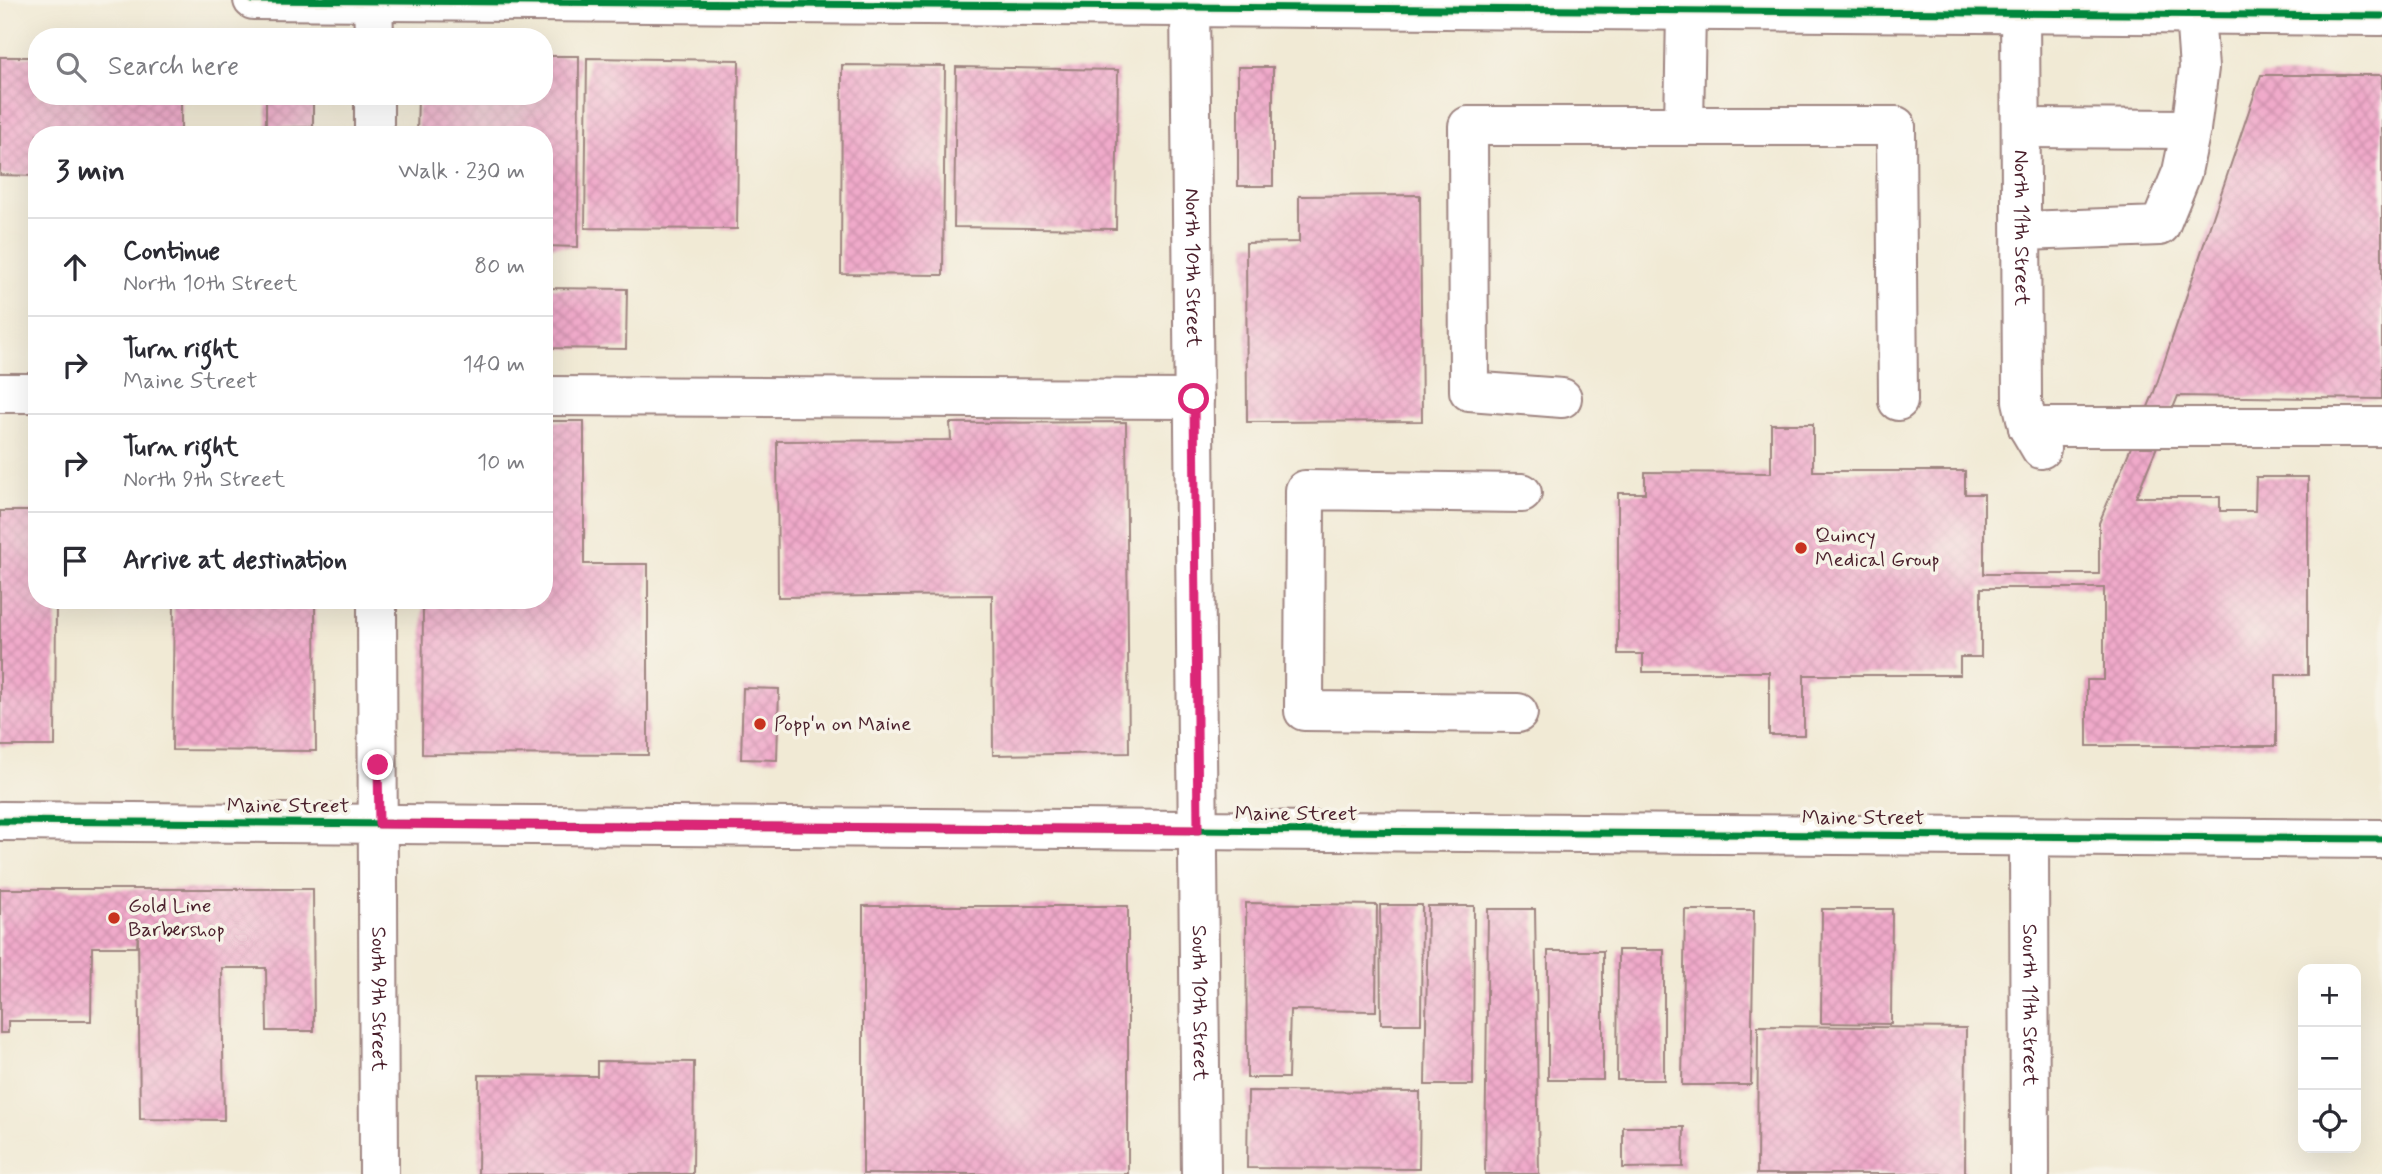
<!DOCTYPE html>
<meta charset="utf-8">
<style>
body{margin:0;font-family:Mynerve,sans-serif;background:#f2f2f3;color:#2b2b33}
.controls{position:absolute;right:21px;bottom:21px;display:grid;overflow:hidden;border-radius:14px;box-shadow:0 7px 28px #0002}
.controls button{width:63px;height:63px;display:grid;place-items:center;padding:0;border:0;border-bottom:2px solid #e1e1e2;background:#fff;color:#2b2b33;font:35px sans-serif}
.stop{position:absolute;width:21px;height:21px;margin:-16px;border:5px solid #db2777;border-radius:50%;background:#fff}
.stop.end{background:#db2777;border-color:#fff;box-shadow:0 2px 7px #0008}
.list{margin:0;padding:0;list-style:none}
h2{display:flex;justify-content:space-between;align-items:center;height:91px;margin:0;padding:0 28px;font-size:30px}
h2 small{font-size:23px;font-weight:400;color:#7c7c81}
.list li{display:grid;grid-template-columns:46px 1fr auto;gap:21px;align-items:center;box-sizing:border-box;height:98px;padding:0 28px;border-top:2px solid #e1e1e2}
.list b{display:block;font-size:26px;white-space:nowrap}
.list p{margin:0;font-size:23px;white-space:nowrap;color:#7c7c81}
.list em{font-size:23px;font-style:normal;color:#7c7c81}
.icon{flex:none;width:38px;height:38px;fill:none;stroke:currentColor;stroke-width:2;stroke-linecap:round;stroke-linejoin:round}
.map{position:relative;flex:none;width:2382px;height:1174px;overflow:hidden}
.search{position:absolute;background:#fff;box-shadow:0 7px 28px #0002;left:28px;top:28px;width:525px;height:77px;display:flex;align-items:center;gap:18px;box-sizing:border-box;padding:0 24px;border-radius:28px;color:#7c7c81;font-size:26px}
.panel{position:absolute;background:#fff;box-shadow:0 7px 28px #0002;left:28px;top:126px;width:525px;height:483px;border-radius:28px}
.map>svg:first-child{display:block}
.building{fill:url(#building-cross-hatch)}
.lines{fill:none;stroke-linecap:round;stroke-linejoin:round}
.minor-casing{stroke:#9e8480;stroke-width:42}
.minor{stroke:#fff;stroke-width:38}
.cycleway-casing{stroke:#f7f3e8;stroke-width:11}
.cycleway{stroke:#00873e;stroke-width:7}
.route{stroke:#db2777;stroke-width:9}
.poi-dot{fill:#c8321e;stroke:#f7f3e8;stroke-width:2.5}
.labels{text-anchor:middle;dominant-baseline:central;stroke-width:7;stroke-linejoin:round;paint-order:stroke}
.street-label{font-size:21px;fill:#4a1f2b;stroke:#f7f3e8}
.poi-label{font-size:21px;fill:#4a1f2b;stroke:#f7f3e8;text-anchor:start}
</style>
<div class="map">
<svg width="2382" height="1174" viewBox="0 0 2382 1174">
<defs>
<pattern id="building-cross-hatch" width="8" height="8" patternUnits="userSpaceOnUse" patternTransform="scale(1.75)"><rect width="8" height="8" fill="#f0aaca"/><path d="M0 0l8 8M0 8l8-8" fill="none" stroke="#cf92ae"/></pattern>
</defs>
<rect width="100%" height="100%" fill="#f7f3e8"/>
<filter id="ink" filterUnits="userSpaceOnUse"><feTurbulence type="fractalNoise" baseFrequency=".0143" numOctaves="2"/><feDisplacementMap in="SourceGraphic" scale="14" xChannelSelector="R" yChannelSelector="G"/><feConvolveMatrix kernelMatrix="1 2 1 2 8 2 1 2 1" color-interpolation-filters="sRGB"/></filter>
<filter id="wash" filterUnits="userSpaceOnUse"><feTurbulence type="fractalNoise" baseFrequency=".00686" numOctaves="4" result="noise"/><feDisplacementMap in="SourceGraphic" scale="28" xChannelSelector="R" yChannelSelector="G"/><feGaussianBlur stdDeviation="1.57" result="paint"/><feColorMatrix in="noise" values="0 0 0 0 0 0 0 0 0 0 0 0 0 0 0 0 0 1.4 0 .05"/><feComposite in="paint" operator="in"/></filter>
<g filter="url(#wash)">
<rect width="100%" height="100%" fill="#f1ead5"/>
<g id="blocks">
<g class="building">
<path d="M544,56H579L578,247L544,246V135H417L418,96H544Z"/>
<path d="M0,57H37V96H181V135H37V176L0,175Z"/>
<path d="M587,58L739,60L737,229L585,228Z"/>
<path d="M842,65L945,66L943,275L841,274Z"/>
<path d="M956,67L1118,70L1116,229L954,227Z"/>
<rect x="1238" y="67" width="35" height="119"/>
<path d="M2261,75H2382V399L2178,396L2136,497H2220V511H2255L2256,477H2308V675H2276V746H2087V680H2104V588H1981V657H1960V675H1804V735H1769V672H1643V654H1618V493H1645V472L1771,473V424H1813V471H1965V494H1984V574H2099V523L2153,395Z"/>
<path d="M266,96H313V127L266,128Z"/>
<path d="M1420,195L1422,421L1247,422L1246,243L1299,242V196Z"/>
<path d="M544,288L627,289L626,349L544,348Z"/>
<path d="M544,421H584V564H648V755L422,754L423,600H544Z"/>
<path d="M1126,422L1129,753L993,755L992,595L778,597L777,441L951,440L950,423Z"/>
<path d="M0,511H37V600H56L55,746H0Z"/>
<path d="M174,600H315L316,751L172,750Z"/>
<path d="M743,688L779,689L777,760L741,759Z"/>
<path d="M0,889H313L314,1031H267L266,968H222L224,1120L140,1119L138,931L137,947H92L91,1021H8V1033H0Z"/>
<path d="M1246,903L1377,905L1376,1011L1290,1010L1288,1078H1247Z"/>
<path d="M1380,905H1422L1421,1024H1381Z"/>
<rect x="863" y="906" width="265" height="268"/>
<path d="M1428,906H1474L1473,1085H1425Z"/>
<path d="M1488,909H1535L1539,1174H1485Z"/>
<path d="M1822,909H1892L1891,1024L1821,1023Z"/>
<path d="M1685,910H1754L1751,1085H1682Z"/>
<path d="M1618,950H1664V1080H1617Z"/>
<rect x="1548" y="951" width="55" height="129"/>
<path d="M1758,1026L1966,1028L1965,1174H1757Z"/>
<path d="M597,1061L694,1062L693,1174H478L479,1075L597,1076Z"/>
<path d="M1248,1091L1420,1092L1419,1169L1247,1168Z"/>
<path d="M1623,1127H1684L1683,1167L1623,1168Z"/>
</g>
</g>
</g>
<g filter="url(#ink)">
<use href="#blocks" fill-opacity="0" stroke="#9e8480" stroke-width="2"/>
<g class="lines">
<g class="minor-casing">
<g id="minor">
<path d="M253,0L2382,16"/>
<path d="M373,0L374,37"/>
<path id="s1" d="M1190,0L1201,1174"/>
<path id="s2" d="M2020,0L2022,401L2028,427L2041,449"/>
<path d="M374,96V135"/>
<path d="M1684,126L1686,11"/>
<path d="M2021,128L2191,129"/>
<path d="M2022,231L2160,226L2182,172L2191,129L2199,68L2194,0"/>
<path d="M0,393H37"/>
<path d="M544,396L1194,399"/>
<path d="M1562,398L1469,391L1468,126H1896L1898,401"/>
<path d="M2028,427H2382"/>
<path id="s3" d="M377,600L379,1174"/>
<path d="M1518,713L1304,711L1305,490L1522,493"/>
<path d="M0,821L2382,839"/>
<path id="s4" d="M2029,837L2030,1174"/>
</g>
</g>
<use href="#minor" class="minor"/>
<g class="cycleway-casing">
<g id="cycleway">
<path d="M253,0L2382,16"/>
<path d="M0,821L2382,839"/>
</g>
</g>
<use href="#cycleway" class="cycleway"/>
</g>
</g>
<g class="lines" filter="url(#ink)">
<path class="route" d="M378,765L379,824L1198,830L1194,399"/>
</g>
<g class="poi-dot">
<circle cx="1801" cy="548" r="7"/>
<circle cx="760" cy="724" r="7"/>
<circle cx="114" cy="918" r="7"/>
</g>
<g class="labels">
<g class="street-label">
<text stroke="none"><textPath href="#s2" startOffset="228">North 11th Street</textPath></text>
<text stroke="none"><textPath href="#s1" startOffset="268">North 10th Street</textPath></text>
<text x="288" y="806">Maine Street</text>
<text x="1296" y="814">Maine Street</text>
<text x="1863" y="818">Maine Street</text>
<text stroke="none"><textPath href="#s3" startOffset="399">South 9th Street</textPath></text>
<text stroke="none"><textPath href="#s1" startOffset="1003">South 10th Street</textPath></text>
<text stroke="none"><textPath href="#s4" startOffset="168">Sourth 11th Street</textPath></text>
</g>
<g class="poi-label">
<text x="1815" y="536">Quincy<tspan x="1815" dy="24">Medical Group</tspan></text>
<text x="774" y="724">Popp'n on Maine</text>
<text x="128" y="906">Gold Line<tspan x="128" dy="24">Barbershop</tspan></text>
</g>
</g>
</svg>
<div class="controls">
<button>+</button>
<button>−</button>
<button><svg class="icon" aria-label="locate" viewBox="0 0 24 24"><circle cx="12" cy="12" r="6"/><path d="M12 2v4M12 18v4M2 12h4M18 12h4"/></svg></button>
</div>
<div class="stop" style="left:1194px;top:399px"></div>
<div class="stop end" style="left:378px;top:765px"></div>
<div class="search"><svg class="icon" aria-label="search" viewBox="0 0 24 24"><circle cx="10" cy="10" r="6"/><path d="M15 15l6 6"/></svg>Search here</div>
<section class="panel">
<h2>3 min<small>Walk · 230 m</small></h2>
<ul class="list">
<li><svg class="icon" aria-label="ahead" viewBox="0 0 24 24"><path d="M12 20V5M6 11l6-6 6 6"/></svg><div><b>Continue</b><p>North 10th Street</p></div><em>80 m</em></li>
<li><svg class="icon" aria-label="right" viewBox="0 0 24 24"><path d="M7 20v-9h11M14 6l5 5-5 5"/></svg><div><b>Turn right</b><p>Maine Street</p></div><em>140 m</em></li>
<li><svg class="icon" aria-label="right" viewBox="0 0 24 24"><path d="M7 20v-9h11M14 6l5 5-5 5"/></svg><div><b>Turn right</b><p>North 9th Street</p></div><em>10 m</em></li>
<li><svg class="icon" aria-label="arrive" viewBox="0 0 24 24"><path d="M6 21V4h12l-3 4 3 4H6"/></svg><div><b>Arrive at destination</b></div></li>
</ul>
</section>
</div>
